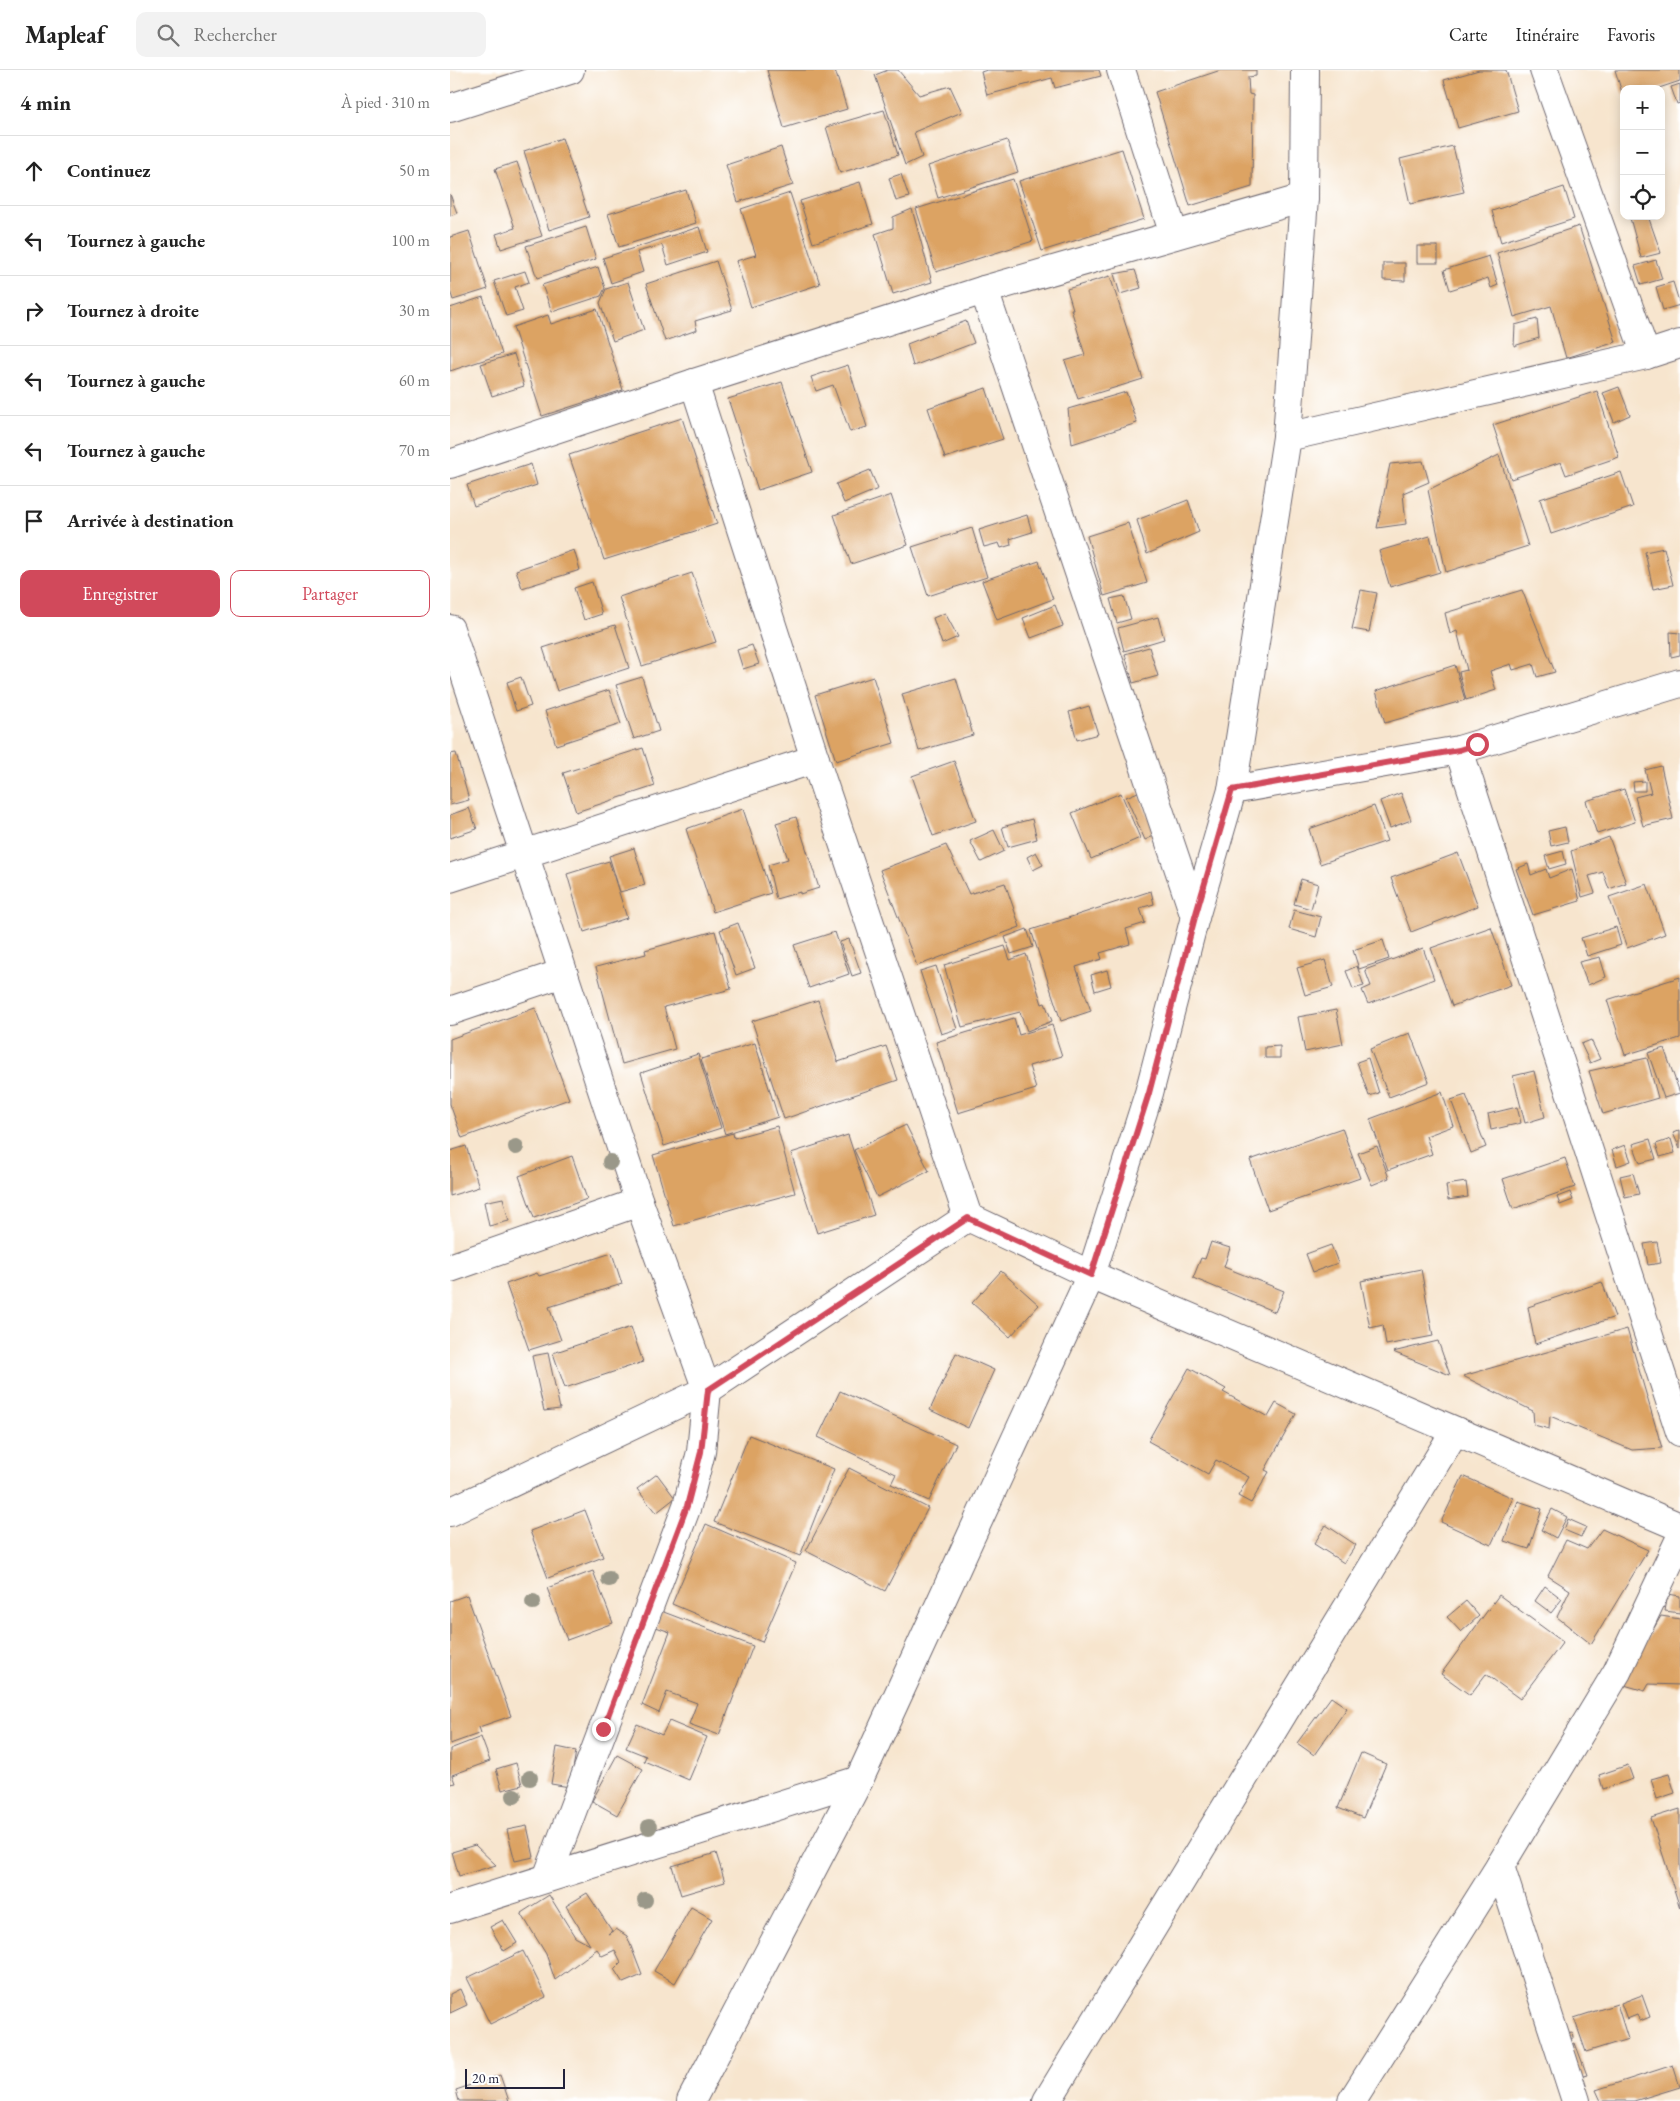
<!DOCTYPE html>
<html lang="fr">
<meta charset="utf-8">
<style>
body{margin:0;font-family:"EB Garamond",serif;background:#f2f2f2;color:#222}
.controls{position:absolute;right:15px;top:15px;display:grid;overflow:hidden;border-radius:10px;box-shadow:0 2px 12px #0003}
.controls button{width:45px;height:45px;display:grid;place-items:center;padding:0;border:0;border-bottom:1px solid #e0e0e0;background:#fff;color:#222;font:25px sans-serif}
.scale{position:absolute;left:15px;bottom:12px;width:100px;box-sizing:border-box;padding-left:5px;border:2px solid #22223b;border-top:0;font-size:14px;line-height:18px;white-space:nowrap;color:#22223b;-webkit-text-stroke:4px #fff;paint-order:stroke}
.stop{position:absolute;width:15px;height:15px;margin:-11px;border:4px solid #d1495b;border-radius:50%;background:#fff}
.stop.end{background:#d1495b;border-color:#fff;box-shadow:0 1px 5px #0008}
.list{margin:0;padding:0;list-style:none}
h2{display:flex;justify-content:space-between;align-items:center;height:65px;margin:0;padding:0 20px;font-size:21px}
h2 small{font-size:16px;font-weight:400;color:#767676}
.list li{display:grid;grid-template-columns:32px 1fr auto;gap:15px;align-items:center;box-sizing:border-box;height:70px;padding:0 20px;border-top:1px solid #e0e0e0}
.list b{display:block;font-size:19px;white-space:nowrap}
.list em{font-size:16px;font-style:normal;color:#767676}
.actions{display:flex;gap:10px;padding:15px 20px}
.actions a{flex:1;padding:11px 0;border:1px solid #d1495b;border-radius:10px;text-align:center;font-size:18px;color:#d1495b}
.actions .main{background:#d1495b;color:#fff}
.icon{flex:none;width:28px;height:28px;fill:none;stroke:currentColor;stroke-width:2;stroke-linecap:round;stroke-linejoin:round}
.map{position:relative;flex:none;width:1230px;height:2031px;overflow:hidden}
header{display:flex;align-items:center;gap:30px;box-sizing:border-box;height:70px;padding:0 25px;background:#fff;border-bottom:1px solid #e0e0e0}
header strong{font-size:24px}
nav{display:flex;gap:28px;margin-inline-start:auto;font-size:18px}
.search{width:350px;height:45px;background:#f2f2f2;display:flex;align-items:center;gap:12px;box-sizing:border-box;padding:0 18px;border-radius:10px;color:#767676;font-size:19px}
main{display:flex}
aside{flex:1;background:#fff}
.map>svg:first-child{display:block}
.building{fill:#dca363}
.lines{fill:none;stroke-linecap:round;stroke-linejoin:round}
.minor-casing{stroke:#6d666e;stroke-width:30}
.minor{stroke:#fff;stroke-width:28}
.tree{fill:#9a9889}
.route{stroke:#d1495b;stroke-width:6}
</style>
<header>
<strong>Mapleaf</strong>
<div class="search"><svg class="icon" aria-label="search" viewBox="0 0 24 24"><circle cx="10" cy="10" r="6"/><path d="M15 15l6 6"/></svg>Rechercher</div>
<nav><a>Carte</a><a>Itinéraire</a><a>Favoris</a></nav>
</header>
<main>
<aside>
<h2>4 min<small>À pied · 310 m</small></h2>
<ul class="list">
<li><svg class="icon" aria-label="ahead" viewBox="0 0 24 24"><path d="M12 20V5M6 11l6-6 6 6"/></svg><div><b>Continuez</b></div><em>50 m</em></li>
<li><svg class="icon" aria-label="left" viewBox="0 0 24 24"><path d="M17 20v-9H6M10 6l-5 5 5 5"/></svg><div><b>Tournez à gauche</b></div><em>100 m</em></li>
<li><svg class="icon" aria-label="right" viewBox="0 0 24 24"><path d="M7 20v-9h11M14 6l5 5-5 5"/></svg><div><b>Tournez à droite</b></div><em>30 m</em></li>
<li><svg class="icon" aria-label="left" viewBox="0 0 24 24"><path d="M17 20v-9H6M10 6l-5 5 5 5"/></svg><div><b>Tournez à gauche</b></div><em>60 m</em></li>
<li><svg class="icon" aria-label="left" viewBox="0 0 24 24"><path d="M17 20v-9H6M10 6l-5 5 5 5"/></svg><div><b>Tournez à gauche</b></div><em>70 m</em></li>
<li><svg class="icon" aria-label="arrive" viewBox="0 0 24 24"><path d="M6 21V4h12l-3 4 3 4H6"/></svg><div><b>Arrivée à destination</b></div></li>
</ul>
<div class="actions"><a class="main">Enregistrer</a><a>Partager</a></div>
</aside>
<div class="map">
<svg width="1230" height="2031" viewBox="0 0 1230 2031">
<rect width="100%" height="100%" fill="#fff"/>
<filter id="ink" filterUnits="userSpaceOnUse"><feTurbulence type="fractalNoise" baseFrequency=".02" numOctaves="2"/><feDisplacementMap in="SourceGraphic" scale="10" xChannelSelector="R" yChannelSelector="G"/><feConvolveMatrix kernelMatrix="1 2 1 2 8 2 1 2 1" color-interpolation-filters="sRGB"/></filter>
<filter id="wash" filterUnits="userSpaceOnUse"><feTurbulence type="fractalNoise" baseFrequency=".0096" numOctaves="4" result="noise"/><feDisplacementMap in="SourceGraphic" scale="20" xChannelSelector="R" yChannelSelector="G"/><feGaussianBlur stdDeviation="1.12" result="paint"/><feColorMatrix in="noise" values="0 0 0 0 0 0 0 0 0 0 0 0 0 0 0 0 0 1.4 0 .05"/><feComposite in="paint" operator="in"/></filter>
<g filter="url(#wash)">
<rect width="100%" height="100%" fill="#f7e5ce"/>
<g id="blocks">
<g class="building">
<path d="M317,0H385L397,39L334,58Z"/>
<path d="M438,0H448L469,25L500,16L512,42L464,62L472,87L455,95L425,5Z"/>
<path d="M649,0L651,6L605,18L602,8L537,25L531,2L537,0Z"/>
<path d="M771,0H806V6L798,7L799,24L803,25L802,117L740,136L705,22Z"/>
<path d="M1029,0H1056L1068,41L1008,58L994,10Z"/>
<path d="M1165,0H1230V11L1206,19H1174L1173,26Z"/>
<path d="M1230,14V33L1227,34L1221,17Z"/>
<path d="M434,40L448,85L390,103L376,57Z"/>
<path d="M112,68L139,147L99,160L74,81Z"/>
<path d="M557,70L568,102L488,128L478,96Z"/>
<path d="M1003,76L1014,122L960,134L950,89Z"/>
<path d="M331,77L343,115L288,132L276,95Z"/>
<path d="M672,79L694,149L592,181L569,111Z"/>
<path d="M67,92L92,166L51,179L46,164L65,158L45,99Z"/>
<path d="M451,104L459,127L446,131L439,108Z"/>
<path d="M563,109L583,171L486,202L466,139Z"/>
<path d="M410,112L423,154L363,173L350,131Z"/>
<path d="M1114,117L1124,149L1051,172L1042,141Z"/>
<path d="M236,120L246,153L169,177L158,144Z"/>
<path d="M340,123L370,214L301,237L286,191L306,185L291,139Z"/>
<path d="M0,124L7,143L0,146Z"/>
<path d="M462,139L482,212L443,224L425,164L443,158V147Z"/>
<path d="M1186,146H1198L1211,183L1191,188L1180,148Z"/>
<path d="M1129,156L1166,272L1116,288L1101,236L1064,247L1047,183Z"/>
<path d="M136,157L146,189L87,208L76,176Z"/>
<path d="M249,157L257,182L218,195L212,175L187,182L193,202L161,213L153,188Z"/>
<path d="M19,161L38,219L3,230L0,221V167Z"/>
<rect x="967" y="176" width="21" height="17"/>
<path d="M1039,186L1048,215L1041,218L1038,208L1000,220L994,200Z"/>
<path d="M1206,190L1212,209L1191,215L1185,196Z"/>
<path d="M266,191L282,240L245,251L247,260L215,271L196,214Z"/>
<path d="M933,193H955V211L933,210Z"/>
<path d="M148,197L155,218L151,226L102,242L92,215Z"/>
<path d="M685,200L691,218L670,224L664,204Z"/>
<path d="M75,201L79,212L65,217L73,241L56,246L44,211Z"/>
<path d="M660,206L693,309L628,329L615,291L635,285L621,239H623L617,219Z"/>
<path d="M178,212L194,260L163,271L150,233L156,219Z"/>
<path d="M1223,212L1230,235L1213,240L1206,217Z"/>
<path d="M33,227L52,284L0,301V238Z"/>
<path d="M147,239L173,320L92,346L63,257L98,245L101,254Z"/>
<path d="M1087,249L1089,268L1064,276L1065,255Z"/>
<path d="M516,251L524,273L463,296L457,274Z"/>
<path d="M64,284L74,316L42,326L31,294Z"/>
<path d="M398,295L417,357L400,362L383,315L366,321L361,307Z"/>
<path d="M332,312L362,402L308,420L278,329Z"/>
<path d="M1169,317L1180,345L1164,352L1153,323Z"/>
<path d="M536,318L553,369L495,388L478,338Z"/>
<path d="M1147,321L1169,387L1116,405L1111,392L1061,409L1043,355Z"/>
<path d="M676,322L687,353L622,374L618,339Z"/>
<path d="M232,348L267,454L154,490L119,385Z"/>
<path d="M1049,385L1078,476L996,502L978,420Z"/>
<path d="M973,391L979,412L953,423L956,454L927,458L940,394Z"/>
<path d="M81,394L87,415L24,436L17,415Z"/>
<path d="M420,400L428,419L394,433L386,414Z"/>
<path d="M1171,402L1183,437L1101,464L1090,429Z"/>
<path d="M441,425L458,475L401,494L384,445Z"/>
<path d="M738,430L749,462L697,484L687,450Z"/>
<path d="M577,445L582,462L560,469L561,475L551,478L549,473L534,477L529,460Z"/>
<path d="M678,453L697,513L654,526L637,466Z"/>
<path d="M522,458L537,507L478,526L462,477Z"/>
<path d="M980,466L990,502L940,517L929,481Z"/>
<path d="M1214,478L1223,515L1203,519L1195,482Z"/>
<path d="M124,480L130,500L72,518L66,500Z"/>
<path d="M589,491L603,529L547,550L532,511Z"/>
<path d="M242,503L266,572L192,596L169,527Z"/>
<path d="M142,512L152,544L134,550L124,518Z"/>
<path d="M911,520L927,523L919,562L902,559Z"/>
<path d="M1072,520L1105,602L1087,607L1083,594L1063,600L1061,594L1040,601L1046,620L1016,630L1009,602L1017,600L1007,561L1000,564L995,543Z"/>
<path d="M674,526L681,549L667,553L660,529Z"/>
<path d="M605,535L613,556L581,568L573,548Z"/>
<path d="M495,543L508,567L492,574L483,548Z"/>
<path d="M708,547L714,569L674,581L668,558Z"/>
<path d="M165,555L179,598L107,621L93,578Z"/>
<path d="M1220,562L1230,563V585L1221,587Z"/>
<path d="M302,575L309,594L293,599L287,580Z"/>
<path d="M699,577L708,606L683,613L675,584Z"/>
<path d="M1005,595L1015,630L935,653L926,621Z"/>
<path d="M71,607L81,636L66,641L57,612Z"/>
<path d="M192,607L209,661L184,669L166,615Z"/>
<path d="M423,607L444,673L386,691L365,625Z"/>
<path d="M506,608L523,665L469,681L452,624Z"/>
<path d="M159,620L171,654L106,675L95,641Z"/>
<path d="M639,636L648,664L627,670L619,642Z"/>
<path d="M193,678L205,716L126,742L113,703Z"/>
<path d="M6,683L19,730L0,735V684Z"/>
<path d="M504,691L526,751L483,766L462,706Z"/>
<path d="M1211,696L1223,749L1193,756L1185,727L1201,723L1195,700Z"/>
<path d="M1195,711V721H1184L1183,712Z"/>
<path d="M1174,719L1185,752L1147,764L1136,731Z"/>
<path d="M688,722L706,765L695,770L676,727Z"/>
<path d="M671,723L690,768L641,789L622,743Z"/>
<path d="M951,723L961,750L940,758L930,731Z"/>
<path d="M924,736L937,771L870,794L859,759Z"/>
<path d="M19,738L27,759L0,768V745Z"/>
<path d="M293,739L321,823L263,842L236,759Z"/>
<path d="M346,747L369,818L350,824V822L326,829L318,795L338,789L326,753Z"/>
<path d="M582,749L587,769L558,777L552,757Z"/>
<path d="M1115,757L1118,772L1101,776L1098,761Z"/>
<path d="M544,760L554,781L531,792L520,771Z"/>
<path d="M1159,767L1176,813L1159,819L1153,802L1139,806L1145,823L1132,827L1121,781Z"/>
<path d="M496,775L519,824L555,813L570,857L467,896L430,800Z"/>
<path d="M184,778L195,815L170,822L159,786Z"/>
<path d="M1113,781L1116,794L1099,799L1095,786Z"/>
<path d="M586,782L593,795L583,800L577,787Z"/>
<path d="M1008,783L1028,836L961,862L941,808Z"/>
<path d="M159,791L177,848L134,862L117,804Z"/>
<path d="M1078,794L1081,805L1096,799L1099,808L1122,799L1130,831L1083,845L1066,799Z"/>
<path d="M851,809L868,814L861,839L844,834Z"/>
<path d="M1197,814L1215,864L1177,878L1159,827Z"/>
<path d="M701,821L704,834L690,838L695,853L676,859L680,874L650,883L652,889L626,897L641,941L611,951L581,860Z"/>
<path d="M844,840L871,847L866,867L839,859Z"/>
<path d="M288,853L305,898L286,905L270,860Z"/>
<path d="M1041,857L1061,915L1002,936L981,878Z"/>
<path d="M1166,857L1171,875L1137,886L1131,868Z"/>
<path d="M577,859L583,877L561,884L555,867Z"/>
<path d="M265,861L281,919L214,937L225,979L172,994L146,897L196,884L195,880Z"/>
<path d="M385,862L399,904L359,918L344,875Z"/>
<path d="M399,869L411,903L402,906L390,872Z"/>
<path d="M933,870L939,889L909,899L903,880Z"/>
<path d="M555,876L560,890L576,884L592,934L595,933L602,951L577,961L570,942L512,957L494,895Z"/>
<path d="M973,878L984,909L918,934L912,920L921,916L915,900Z"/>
<path d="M1150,887L1156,907L1138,915L1129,892Z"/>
<path d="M875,890L883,917L855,925L847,898Z"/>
<path d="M486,896L507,959L491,964L470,901Z"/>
<path d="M907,896L914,916L903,919L896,901Z"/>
<path d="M657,900L661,916L645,921L641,905Z"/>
<path d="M1230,907V968L1175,985L1157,930Z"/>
<path d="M368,930L388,992L436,976L448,1010L334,1049L302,951Z"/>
<path d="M85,938L119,1029L12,1068L0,1034V969Z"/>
<path d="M886,940L893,974L855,982L848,947Z"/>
<path d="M564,948L569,965L602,955L612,986L579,996L586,1019L508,1043L486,972Z"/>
<path d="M960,963L979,1012L939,1027L920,979Z"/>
<path d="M1141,970L1150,989L1140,993L1131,974Z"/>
<path d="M305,973L328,1047L275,1064L251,989Z"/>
<path d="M830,976V988H815V977Z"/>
<path d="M1214,978L1230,1023L1214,1028L1198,983Z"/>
<path d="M248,984L271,1058L214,1076L191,1003Z"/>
<path d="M918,988L929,1023L919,1026L907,992Z"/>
<path d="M1197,988L1208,1028L1153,1044L1139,1001Z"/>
<path d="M1084,1001L1095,1047L1075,1053L1063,1006Z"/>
<path d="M992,1022L1003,1056L976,1066L982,1084L938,1100L920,1049Z"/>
<path d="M1016,1025L1036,1077L1021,1083L1001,1030Z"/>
<path d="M1067,1037L1071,1053L1041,1060L1038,1044Z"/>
<path d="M456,1055L479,1101L427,1127L404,1080Z"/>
<path d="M327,1056L345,1123L300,1135L299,1134L224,1156L203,1085L283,1063L284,1068Z"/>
<path d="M892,1058L910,1108L818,1140L800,1090Z"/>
<path d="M1230,1060V1079L1223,1063Z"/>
<path d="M398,1065L424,1145L367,1163L341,1083Z"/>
<path d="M1200,1069L1206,1089L1190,1093L1183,1074Z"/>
<path d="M1221,1069L1225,1083L1210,1087L1206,1074Z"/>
<path d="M1175,1075L1181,1091L1167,1096L1162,1080Z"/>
<path d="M16,1076L29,1117L0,1126V1081Z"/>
<path d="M927,1076L939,1108L922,1115L908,1083Z"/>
<path d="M122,1086L137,1129L84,1148L69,1106Z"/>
<path d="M1115,1088L1125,1117L1063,1139L1053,1109Z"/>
<path d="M1183,1103L1189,1124L1175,1127L1170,1106Z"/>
<path d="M1016,1112L1018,1127L998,1130L996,1115Z"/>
<path d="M1120,1122L1123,1130L1110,1135L1107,1127Z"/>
<path d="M53,1128L59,1151L39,1156L34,1132Z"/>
<path d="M761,1172L780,1178L774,1197L834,1221L825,1242L743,1208L751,1188L755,1189Z"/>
<path d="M1207,1172L1211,1193L1198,1195L1194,1174Z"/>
<path d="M881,1175L888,1193L863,1202L856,1184Z"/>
<path d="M162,1183L172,1214L99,1237L111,1270L79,1280L56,1214L87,1203L89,1206Z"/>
<path d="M971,1199L983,1266L936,1275L933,1255L920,1258L911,1211Z"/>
<path d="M551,1201L589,1235L560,1267L522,1233Z"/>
<path d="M1152,1212L1165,1247L1085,1274L1078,1237Z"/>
<path d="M181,1257L193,1292L115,1318L103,1283Z"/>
<path d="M1177,1259L1212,1378L1182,1380L1100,1346L1099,1359L1084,1355L1083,1341L1013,1306Z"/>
<path d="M988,1271L1000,1305L943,1282Z"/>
<path d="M98,1283L110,1339L94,1341L82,1286Z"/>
<path d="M506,1283L544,1300L518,1358L480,1340Z"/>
<path d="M739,1298L776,1319L773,1322L818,1347L826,1333L846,1344L815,1400L819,1402L801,1433L788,1426L799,1407L766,1390L758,1404L698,1371Z"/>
<path d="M390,1321L506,1374L479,1431L441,1414L446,1404L368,1367Z"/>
<path d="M299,1365L384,1399L350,1486L264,1452Z"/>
<path d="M399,1398L478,1438L435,1521L356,1481Z"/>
<path d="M207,1404L225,1428L206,1443L187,1419Z"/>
<path d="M1013,1406L1063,1428L1041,1475L991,1452Z"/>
<path d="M1068,1431L1092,1439L1079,1479L1054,1471Z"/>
<path d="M1102,1439L1117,1447L1106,1468L1091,1460Z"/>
<path d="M135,1440L153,1487L98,1508L80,1461Z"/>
<path d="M1118,1449L1136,1457L1131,1467L1114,1460Z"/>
<path d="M256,1454L346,1493L312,1572L222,1534Z"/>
<path d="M876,1455L906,1475L894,1493L864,1474Z"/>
<path d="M1152,1459L1198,1480L1141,1574L1107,1547L1120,1520L1098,1506L1116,1470L1137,1479Z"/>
<path d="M143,1501L163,1553L117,1570L97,1518Z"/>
<path d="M1095,1516L1112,1529L1101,1543L1085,1531Z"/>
<path d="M1218,1524L1230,1526V1543L1215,1541Z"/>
<path d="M17,1525L61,1646L29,1657L31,1663L0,1674V1531Z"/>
<path d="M1049,1525L1113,1572L1070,1629L1036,1604L1020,1625L991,1604Z"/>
<path d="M1016,1531L1029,1546L1011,1562L997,1547Z"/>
<path d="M211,1541L303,1576L269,1665L239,1654L247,1633L217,1622L209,1643L192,1635L220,1562L206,1557Z"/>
<path d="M1211,1546L1230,1549V1615L1199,1614L1195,1621L1171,1614Z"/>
<path d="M881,1627L897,1638L864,1685L847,1673Z"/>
<path d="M219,1651L257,1667L239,1710L194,1691L196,1686L176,1678L187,1654L212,1665Z"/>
<path d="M31,1667L40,1691L2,1705L5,1713L0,1714V1679Z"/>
<path d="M107,1677L126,1681L120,1717L101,1714Z"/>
<path d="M911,1683L936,1694L913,1748L888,1738Z"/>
<path d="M167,1685L193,1699L167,1745L142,1731Z"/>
<path d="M66,1693L72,1715L52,1720L46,1699Z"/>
<path d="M1178,1695L1183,1709L1153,1719L1149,1705Z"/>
<path d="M1219,1704L1225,1723L1207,1729L1201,1709Z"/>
<path d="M1230,1739V1838L1201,1748Z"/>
<path d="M77,1756L84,1787L65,1791L57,1760Z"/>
<path d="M25,1775L46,1795L9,1806L2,1782Z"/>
<path d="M266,1783L275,1812L231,1825L222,1796Z"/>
<path d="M137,1823L162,1861L158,1864L166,1859L177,1866L192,1905L173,1913L164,1899L171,1892L165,1880L152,1886L147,1879L105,1910L96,1884L71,1843L99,1825L125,1867L140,1875L116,1836Z"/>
<path d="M241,1837L262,1849L225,1913L204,1901Z"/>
<path d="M53,1850L67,1873L54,1881L40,1857Z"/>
<path d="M73,1881L96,1927L40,1954L17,1908Z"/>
<path d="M10,1919L17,1935L0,1943V1924Z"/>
<path d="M1192,1925L1200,1947L1190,1951L1187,1945L1177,1949L1171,1933Z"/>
<path d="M1167,1934L1178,1969L1136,1982L1124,1948Z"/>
<path d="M1123,1963L1124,1968L1115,1969L1114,1964Z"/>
<path d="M1125,1973L1137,2005L1126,2008L1116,1977Z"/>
<path d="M1223,1995L1230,2017L1184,2031H1151L1146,2020Z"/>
<path d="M50,2005L59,2031H9L6,2020Z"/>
</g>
</g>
</g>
<g filter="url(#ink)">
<use href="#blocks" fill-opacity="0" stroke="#6d666e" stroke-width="1"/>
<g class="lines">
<g class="minor-casing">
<g id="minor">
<path d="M671,0L724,165"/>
<path d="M1094,0L1196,285"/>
<path d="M0,38L120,0"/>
<path d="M534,220L745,847"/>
<path d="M244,313L365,689L518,1147"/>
<path d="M837,367L1196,285L1230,274"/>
<path d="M0,394L244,313L534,220L854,128"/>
<path d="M0,559L189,1132L257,1320L251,1382L237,1436L97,1808"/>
<path d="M1009,680L1230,1362"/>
<path d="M782,720L1009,680L1230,613"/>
<path d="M0,808L365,689"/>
<path d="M0,941L113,903"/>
<path d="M0,1198L189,1132"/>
<path d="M0,1442L257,1320L518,1147L641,1205L1230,1457"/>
<path d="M1050,1796L1126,2031"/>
<path d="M0,1839L409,1710"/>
<path d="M241,2031L409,1710L641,1205L699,1023L745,847L782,720L837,367L854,128L855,0"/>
<path d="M597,2031L1005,1361"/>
<path d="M902,2031L1050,1796L1167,1602L1230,1469"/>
</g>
</g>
<use href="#minor" class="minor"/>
</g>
<g class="tree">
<circle cx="66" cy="1077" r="8"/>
<circle cx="160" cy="1092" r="8"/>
<circle cx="159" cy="1509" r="8"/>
<circle cx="83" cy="1532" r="8"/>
<circle cx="80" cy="1708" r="8"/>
<circle cx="64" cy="1726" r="8"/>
<circle cx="199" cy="1757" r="8"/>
<circle cx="195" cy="1830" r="8"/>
</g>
</g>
<g class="lines" filter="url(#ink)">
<path class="route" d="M153,1659L237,1436L251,1382L258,1320L518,1148L641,1205L699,1023L745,847L782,720L1009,680L1027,674"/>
</g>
</svg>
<div class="controls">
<button>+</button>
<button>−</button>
<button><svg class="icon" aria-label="locate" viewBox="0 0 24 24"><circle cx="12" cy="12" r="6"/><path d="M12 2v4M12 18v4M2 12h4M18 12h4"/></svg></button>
</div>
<div class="scale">20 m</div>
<div class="stop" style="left:1027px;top:674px"></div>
<div class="stop end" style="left:153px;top:1659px"></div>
</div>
</main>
